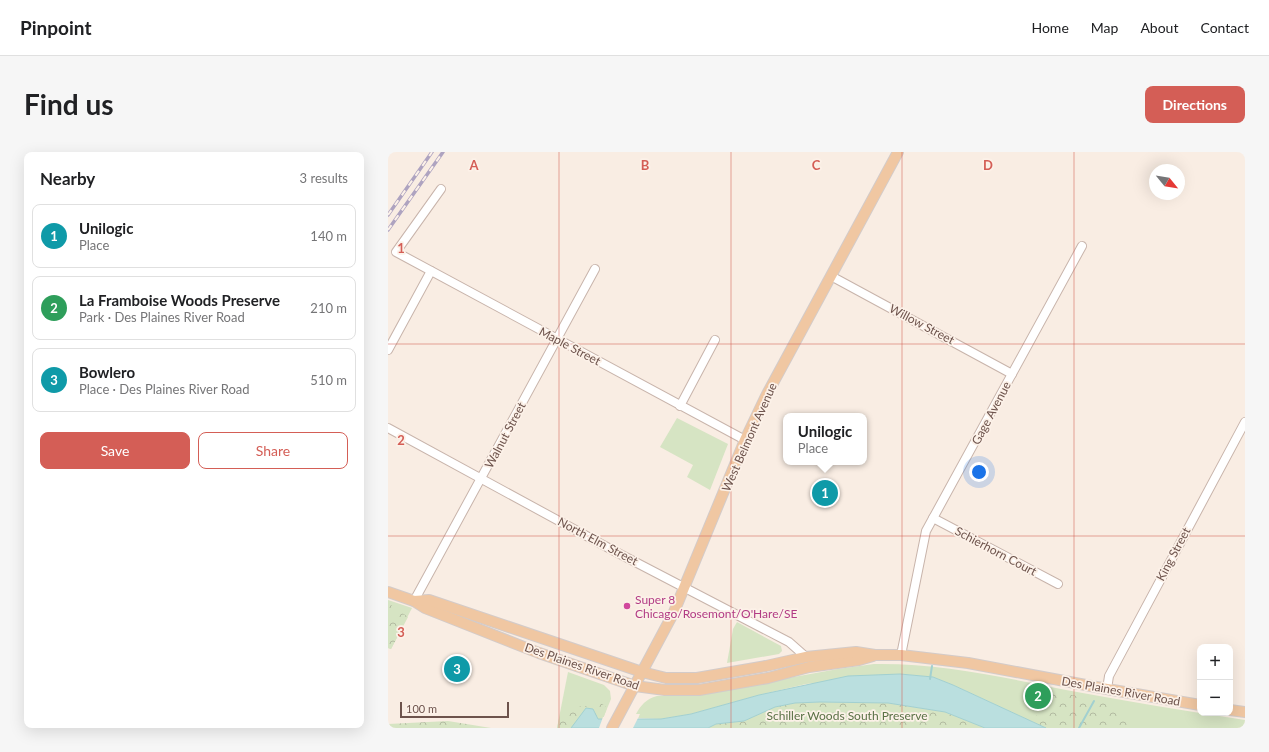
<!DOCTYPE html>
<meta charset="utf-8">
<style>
body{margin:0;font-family:Lato,sans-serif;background:#f6f6f6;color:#202124}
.controls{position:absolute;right:12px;bottom:12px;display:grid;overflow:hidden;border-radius:8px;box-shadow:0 4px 16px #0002}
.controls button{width:36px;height:36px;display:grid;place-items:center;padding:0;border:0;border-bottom:1px solid #e0e0e0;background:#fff;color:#202124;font:20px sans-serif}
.compass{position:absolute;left:761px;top:12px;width:36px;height:36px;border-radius:50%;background:#fff;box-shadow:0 4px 16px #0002;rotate:120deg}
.scale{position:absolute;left:12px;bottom:10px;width:109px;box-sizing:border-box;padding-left:4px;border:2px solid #6d534c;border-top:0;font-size:11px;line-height:14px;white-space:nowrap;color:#6d534c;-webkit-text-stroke:3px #fcf1e8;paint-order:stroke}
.you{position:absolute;left:591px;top:320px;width:14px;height:14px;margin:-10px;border:3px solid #fff;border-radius:50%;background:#1a73e8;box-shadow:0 0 0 6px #1a73e833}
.badge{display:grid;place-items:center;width:26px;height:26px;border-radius:50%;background:#d45e56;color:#fff;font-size:13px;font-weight:700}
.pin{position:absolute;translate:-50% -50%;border:2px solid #fff;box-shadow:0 1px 4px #0006}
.popup{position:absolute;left:395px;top:261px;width:84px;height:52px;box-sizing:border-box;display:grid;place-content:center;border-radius:8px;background:#fff;filter:drop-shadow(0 1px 3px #0005);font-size:13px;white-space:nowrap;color:#757577}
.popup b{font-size:15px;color:#202124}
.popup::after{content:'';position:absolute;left:50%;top:100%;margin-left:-8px;border:8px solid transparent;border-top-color:#fff}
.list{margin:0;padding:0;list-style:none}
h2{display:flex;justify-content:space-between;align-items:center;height:52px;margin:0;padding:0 16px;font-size:17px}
h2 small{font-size:13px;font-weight:400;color:#757577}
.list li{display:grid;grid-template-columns:26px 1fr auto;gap:12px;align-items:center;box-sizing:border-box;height:64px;margin:0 8px 8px;padding:0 8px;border:1px solid #e0e0e0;border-radius:8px}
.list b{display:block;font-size:15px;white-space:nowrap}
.list p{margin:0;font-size:13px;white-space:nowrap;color:#757577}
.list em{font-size:13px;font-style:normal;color:#757577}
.actions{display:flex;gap:8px;padding:12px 16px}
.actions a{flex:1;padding:9px 0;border:1px solid #d45e56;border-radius:8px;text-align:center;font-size:14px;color:#d45e56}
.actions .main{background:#d45e56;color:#fff}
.map{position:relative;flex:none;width:857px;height:576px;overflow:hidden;border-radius:8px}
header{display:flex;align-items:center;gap:24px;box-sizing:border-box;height:56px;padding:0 20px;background:#fff;border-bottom:1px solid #e0e0e0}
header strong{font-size:19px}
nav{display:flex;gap:22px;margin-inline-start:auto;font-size:14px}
.intro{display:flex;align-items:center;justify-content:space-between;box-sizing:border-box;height:96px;padding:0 24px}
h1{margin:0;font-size:28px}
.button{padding:10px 18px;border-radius:8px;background:#d45e56;color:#fff;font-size:14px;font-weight:700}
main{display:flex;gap:24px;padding:0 24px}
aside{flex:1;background:#fff;border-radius:8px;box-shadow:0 4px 16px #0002}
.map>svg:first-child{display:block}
.green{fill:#d6e4c3}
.forest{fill:url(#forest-crowns)}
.water{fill:#badfdf;stroke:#a2d0d0}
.pier{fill:#f9ede3}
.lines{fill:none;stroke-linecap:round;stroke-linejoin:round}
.stream{stroke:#a2d0d0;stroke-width:2}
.minor-casing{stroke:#c8b4ab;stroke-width:10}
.major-casing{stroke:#d3cbc9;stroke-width:12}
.minor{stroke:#fff;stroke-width:8}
.major{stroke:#f0c7a2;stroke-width:10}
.rail-casing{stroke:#aea3c0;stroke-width:3.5}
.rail{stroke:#fcf1e8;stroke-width:2;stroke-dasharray:6;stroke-linecap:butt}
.grid{fill:none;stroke:#d45e56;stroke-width:1;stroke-opacity:0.55}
.hotel-dot{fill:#d1479c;stroke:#fcf1e8;stroke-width:1.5}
.labels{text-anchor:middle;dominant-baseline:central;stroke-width:3.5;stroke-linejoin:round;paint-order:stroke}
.street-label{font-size:12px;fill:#6d534c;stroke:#fcf1e8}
.hotel-label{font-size:12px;fill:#b23c85;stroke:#fcf1e8;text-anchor:start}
.park-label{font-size:12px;fill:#5a7246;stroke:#fcf1e8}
.grid-label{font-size:13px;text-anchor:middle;font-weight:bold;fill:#d45e56;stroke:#fcf1e8;stroke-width:3.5;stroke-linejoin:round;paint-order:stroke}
</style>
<header>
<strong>Pinpoint</strong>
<nav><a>Home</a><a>Map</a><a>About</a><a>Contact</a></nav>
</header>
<div class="intro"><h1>Find us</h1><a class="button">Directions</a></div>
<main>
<aside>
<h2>Nearby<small>3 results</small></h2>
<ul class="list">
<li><span class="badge" style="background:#0f9aa8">1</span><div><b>Unilogic</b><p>Place</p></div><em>140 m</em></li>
<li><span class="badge" style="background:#2e9e5b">2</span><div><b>La Framboise Woods Preserve</b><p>Park · Des Plaines River Road</p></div><em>210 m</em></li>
<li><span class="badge" style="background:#0f9aa8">3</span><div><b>Bowlero</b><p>Place · Des Plaines River Road</p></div><em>510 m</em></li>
</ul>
<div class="actions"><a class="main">Save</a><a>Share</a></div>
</aside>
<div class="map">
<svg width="857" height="576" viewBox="0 0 857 576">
<defs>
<pattern id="forest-crowns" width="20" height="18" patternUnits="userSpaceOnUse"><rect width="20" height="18" fill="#d6e4c3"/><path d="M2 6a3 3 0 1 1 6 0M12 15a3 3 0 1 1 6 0" fill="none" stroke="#b2bba1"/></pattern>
</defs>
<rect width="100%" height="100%" fill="#f9ede3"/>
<g class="green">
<path d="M289,266L340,292L322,338L299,325L305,313L272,295Z"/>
<path d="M0,448L24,456L3,497L0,496Z"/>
<path d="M349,470L393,494L394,499L391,502L339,511L345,477Z"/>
<path d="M486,512C552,511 613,525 678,538C737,549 797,559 857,568V576H658L565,533L545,525L512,522L418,532L371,543L303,562L273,567L250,566L252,562H248C253,553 258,547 269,544L305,543L450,517Z"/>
<path d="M180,520L216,533L222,539L223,547L211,576H169Z"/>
</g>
<g class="forest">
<path d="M0,451L20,465L3,497L0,496Z"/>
<path d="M654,539C675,542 712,545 730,557C736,561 741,570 746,576H658L648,571L649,551Z"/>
<path d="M202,549H211L219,556L215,567H210L198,556L183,576H169L171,567L177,564L183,555L198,554Z"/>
<path d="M432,550L500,551L557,560L597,576H320L328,572L356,569L386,555L407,551Z"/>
<path d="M60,569L103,576H0V572Z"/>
</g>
<path class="water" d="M512,522L545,525L565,533L658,576H597L557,560L500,551L432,550L407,551L387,555L356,569L328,572L320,576H183L198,556L205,557L210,567H273L303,562L371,543L460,524Z"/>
<path class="pier" d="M251,564L245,576H211L215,565Z"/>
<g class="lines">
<g class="stream">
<path d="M542,527L544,514"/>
<path d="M691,576L706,549"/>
</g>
<g class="minor-casing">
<g id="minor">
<path d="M53,37L8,100L357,288"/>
<path d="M443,124L624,222"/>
<path d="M0,198L43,119"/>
<path d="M292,254L327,188"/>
<path d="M0,276L228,400L401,490L418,505"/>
<path d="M545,366L670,432"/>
<path d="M26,449L207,117"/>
<path d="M513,503L538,379L694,94"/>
<path d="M719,537L721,524L857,270"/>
</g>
</g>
<g class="major-casing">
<g id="major">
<path d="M0,440L26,449L37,456L151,501L247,534L277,538H311L380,526L421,515L471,508L485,504"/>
<path d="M26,449L41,448L254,520L278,526H309L378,514L418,505L468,500L487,503H513L580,511L719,537L812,553"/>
<path d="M842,558L857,560"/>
<path d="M224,576L286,460L357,288L378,244L510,0"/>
</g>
</g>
<use href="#minor" class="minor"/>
<use href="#major" class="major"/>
<g class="rail-casing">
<g id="rail">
<path d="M0,63L44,0"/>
<path d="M0,78L55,0"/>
</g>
</g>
<use href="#rail" class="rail"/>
</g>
<path class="grid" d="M171,0V576M343,0V576M514,0V576M686,0V576M0,192H857M0,384H857"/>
<circle class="hotel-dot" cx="239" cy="454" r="4"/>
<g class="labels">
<g class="street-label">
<text transform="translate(534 172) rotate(28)">Willow Street</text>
<text transform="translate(182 194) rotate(28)">Maple Street</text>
<text transform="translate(603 261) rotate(-62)">Gage Avenue</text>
<text transform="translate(117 283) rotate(-62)">Walnut Street</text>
<text transform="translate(361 285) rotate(-66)">West Belmont Avenue</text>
<text transform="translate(210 389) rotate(28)">North Elm Street</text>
<text transform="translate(608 399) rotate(28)">Schierhorn Court</text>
<text transform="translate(785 402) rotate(-62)">King Street</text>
<text transform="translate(194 514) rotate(19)">Des Plaines River Road</text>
<text transform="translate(733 539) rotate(10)">Des Plaines River Road</text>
</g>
<g class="hotel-label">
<text x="247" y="447">Super 8<tspan x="247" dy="14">Chicago/Rosemont/O'Hare/SE</tspan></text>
</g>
<g class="park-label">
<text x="459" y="563">Schiller Woods South Preserve</text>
</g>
</g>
<g class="grid-label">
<text x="86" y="18">A</text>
<text x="257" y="18">B</text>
<text x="428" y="18">C</text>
<text x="600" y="18">D</text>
<text x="13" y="101">1</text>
<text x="13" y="293">2</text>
<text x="13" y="485">3</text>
</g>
</svg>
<div class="controls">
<button>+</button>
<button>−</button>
</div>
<svg class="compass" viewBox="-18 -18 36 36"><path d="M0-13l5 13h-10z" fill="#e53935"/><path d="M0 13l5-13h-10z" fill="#757577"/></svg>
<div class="scale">100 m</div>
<div class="you"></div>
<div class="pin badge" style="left:437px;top:341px;background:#0f9aa8">1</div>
<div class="popup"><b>Unilogic</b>Place</div>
<div class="pin badge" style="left:650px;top:544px;background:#2e9e5b">2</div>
<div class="pin badge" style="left:69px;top:517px;background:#0f9aa8">3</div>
</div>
</main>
